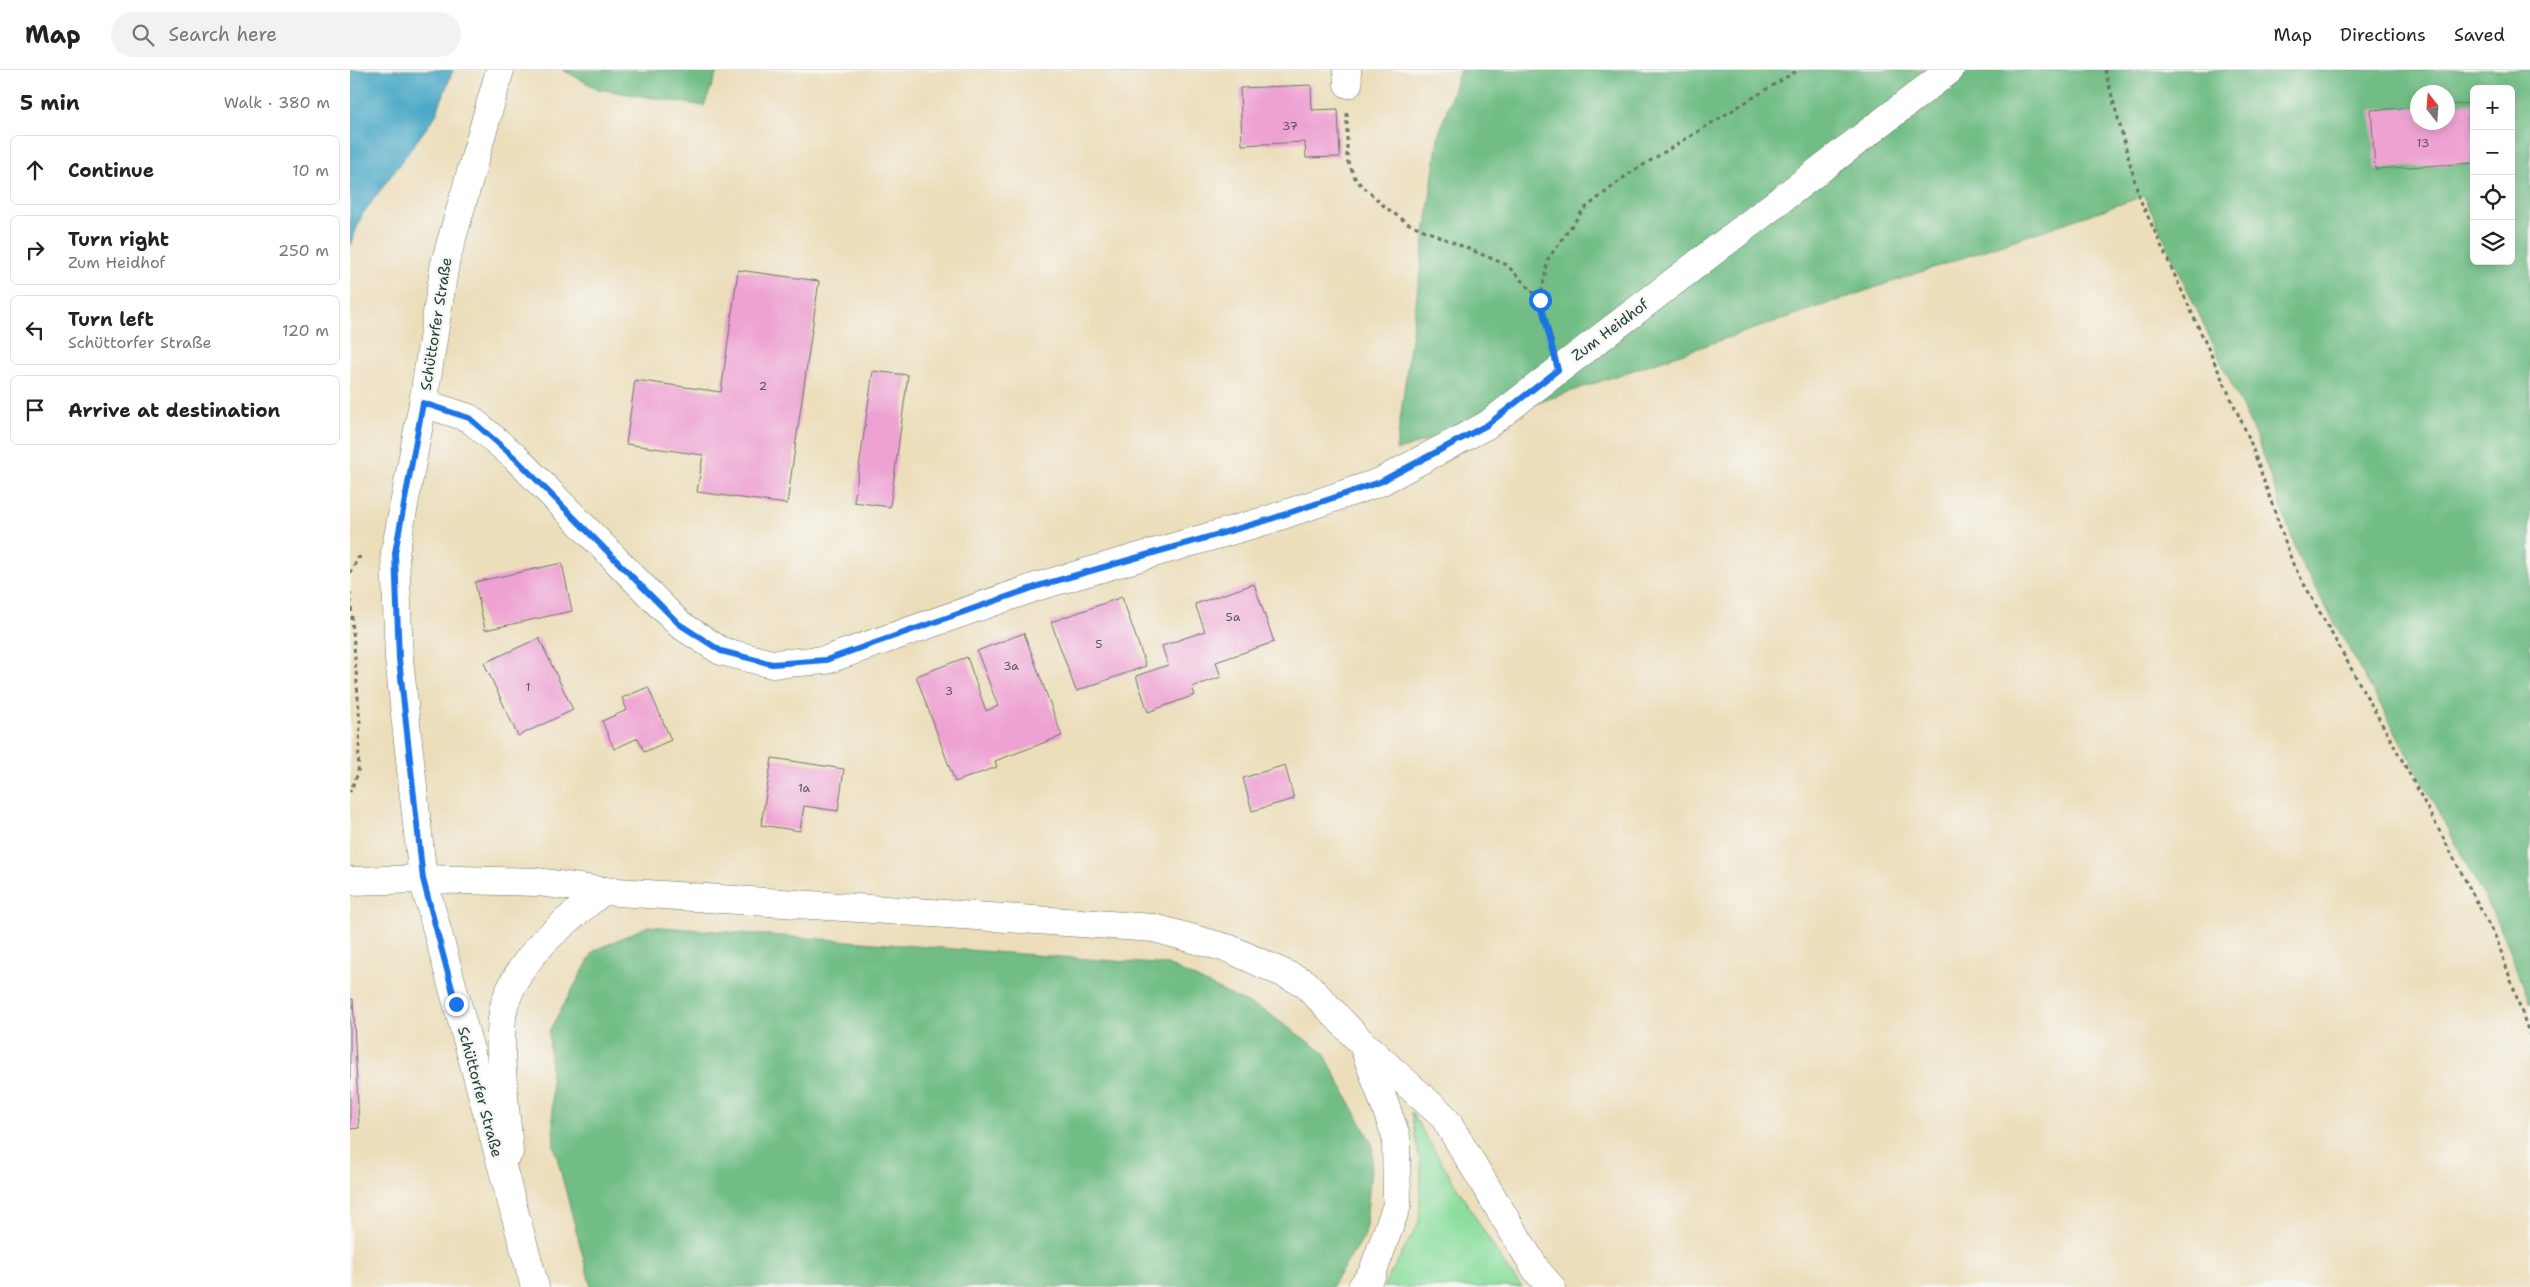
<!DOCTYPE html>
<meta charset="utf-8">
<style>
body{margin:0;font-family:"Shantell Sans",sans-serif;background:#f2f2f2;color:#222}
.controls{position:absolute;right:15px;top:15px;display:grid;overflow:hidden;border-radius:8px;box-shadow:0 2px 12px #0003}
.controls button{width:45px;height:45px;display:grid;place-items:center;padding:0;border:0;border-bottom:1px solid #e0e0e0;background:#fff;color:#222;font:25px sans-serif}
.compass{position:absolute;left:2060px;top:15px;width:45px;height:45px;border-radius:50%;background:#fff;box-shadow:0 2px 12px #0003;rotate:343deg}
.stop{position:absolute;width:15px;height:15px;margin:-11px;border:4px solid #1a73e8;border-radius:50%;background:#fff}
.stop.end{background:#1a73e8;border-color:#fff;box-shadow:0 1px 5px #0008}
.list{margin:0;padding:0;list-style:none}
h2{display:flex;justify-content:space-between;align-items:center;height:65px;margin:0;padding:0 20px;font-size:21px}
h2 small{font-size:16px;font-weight:400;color:#767676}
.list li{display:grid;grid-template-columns:32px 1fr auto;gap:15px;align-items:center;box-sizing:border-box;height:70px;margin:0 10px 10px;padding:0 10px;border:1px solid #e0e0e0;border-radius:8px}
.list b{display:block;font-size:19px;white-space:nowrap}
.list p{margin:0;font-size:16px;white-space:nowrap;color:#767676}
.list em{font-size:16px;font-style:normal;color:#767676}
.icon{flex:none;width:28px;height:28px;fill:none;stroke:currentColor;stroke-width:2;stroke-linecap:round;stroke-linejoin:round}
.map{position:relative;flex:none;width:2180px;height:1217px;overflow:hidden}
header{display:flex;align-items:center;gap:30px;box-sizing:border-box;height:70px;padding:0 25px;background:#fff;border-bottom:1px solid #e0e0e0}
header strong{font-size:24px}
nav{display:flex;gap:28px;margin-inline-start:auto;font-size:18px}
.search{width:350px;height:45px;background:#f2f2f2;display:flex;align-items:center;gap:12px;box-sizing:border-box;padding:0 18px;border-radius:28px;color:#767676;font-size:19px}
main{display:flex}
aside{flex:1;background:#fff}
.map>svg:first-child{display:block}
.green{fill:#8cde9e;stroke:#568e69}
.forest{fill:#71bd85;stroke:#487d5c;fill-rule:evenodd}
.water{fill:#47a7c6;stroke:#33727d}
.building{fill:#eea2d3}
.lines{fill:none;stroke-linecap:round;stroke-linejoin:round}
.minor-casing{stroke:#677563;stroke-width:29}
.major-casing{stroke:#677563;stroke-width:29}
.path{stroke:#677563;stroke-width:3;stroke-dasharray:4 4;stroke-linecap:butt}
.minor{stroke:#fff;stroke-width:28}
.major{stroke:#fff;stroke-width:28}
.route{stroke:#1a73e8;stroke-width:6}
.labels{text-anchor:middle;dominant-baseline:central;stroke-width:5;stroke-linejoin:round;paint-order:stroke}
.number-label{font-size:12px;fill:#53565c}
.street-label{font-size:15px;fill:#1f3d34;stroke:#f6f6f2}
</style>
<header>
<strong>Map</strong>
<div class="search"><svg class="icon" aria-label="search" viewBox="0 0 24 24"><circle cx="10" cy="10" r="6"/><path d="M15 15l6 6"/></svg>Search here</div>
<nav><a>Map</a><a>Directions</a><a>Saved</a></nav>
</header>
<main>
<aside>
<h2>5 min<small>Walk · 380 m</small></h2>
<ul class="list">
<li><svg class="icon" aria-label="ahead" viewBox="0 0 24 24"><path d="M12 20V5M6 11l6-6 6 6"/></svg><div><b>Continue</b></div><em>10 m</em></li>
<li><svg class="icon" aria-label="right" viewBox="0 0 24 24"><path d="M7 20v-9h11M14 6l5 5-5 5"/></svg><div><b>Turn right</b><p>Zum Heidhof</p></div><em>250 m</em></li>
<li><svg class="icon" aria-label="left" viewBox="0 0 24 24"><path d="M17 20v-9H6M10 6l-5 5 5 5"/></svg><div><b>Turn left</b><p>Schüttorfer Straße</p></div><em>120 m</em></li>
<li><svg class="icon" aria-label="arrive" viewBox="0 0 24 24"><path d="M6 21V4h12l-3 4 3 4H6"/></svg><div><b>Arrive at destination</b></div></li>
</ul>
</aside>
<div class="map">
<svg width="2180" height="1217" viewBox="0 0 2180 1217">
<rect width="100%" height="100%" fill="#f6f6f2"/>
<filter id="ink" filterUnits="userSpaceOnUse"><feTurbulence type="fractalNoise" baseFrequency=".02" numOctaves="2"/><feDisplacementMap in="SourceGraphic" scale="10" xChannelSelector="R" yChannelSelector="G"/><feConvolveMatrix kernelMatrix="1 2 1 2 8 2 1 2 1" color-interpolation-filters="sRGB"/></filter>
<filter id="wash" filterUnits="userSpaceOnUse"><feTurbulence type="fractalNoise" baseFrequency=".0096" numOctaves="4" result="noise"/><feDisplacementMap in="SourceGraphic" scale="20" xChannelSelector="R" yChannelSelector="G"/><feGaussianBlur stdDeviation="1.12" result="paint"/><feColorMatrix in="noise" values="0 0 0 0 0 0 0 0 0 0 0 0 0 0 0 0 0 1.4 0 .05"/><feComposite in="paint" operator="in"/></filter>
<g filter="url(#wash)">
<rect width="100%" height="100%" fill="#ecdebb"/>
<path class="green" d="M1061,1042L1157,1199L1172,1217H1033L1069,1153L1071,1098Z"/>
<g class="forest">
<path d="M213,0H368L354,36L248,19Z"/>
<path d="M1110,0H2180V934L2155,867L2060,688L1950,491L1907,369L1794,126L1046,381L1088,67ZM2124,19H2161V191H2124ZM2068,22H2098V52H2068Z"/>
<path d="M298,856L818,895L918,943L974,983L1023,1076L1015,1165L981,1217H241L204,1076L199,961L244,881Z"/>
</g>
<path class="water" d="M0,0H103L86,45L12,145L0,176Z"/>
<g id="blocks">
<g class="building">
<path d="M961,15L962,40L988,39L990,87L956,88L955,72L892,75L890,18Z"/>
<path d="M2123,33L2124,93L2025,99L2021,40L2068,37V52H2098V35Z"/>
<path d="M388,200L469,211L437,434L347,422L353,385L276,374L285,310L371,322Z"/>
<path d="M523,301L558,305L540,437L504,432Z"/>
<path d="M212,493L222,541L135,560L125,512Z"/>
<path d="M904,514L924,572L866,592L871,607L842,617L845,625L798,642L786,606L818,595L812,576L855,561L845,534Z"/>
<path d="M772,527L796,596L726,621L701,552Z"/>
<path d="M674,563L712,666L645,691L647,697L605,712L566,606L617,587L636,641L648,636L627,581Z"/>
<path d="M189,568L223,640L168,666L134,593Z"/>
<path d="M298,617L321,670L294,682L288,668L264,679L252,651L277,640L272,628Z"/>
<path d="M422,688L494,699L488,741L454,736L450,761L411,755Z"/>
<path d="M935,695L944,729L902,741L893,708Z"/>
<path d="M0,929H3L9,1058L0,1059Z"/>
</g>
</g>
</g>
<g filter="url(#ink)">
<use href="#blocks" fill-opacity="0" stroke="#677563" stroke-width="1"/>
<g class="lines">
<g class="minor-casing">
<g id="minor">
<path d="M997,0L998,14"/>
<path d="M73,333L119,348L165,387L329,554L371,581L422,594L476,590L689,516L918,450L1030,412L1137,355L1600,0"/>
<path d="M0,811L73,809"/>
</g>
</g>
<g class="major-casing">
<g id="major">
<path d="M150,0L95,193L73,333L45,483L49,589L73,809L185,1217"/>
<path d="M73,809L188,812L253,821L804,858L880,879L955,913L1012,973L1094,1047L1187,1201L1201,1217"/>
<path d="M159,1082C157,1046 144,961 156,930C173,882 215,852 253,821"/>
<path d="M1012,1217L1022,1204L1047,1135L1046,1066L1014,977"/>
</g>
</g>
<g class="path">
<path d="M1755,0L1789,127L1899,368L1943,494L2052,690L2147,870L2180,966"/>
<path d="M997,43V90L1006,110L1035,137L1057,153L1157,195L1190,230L1200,268"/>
<path d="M1190,230L1198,189L1233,140L1277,105L1448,0"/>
<path d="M0,503L8,488L13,486"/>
<path d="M0,522L10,653L8,703L0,722"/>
</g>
<use href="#minor" class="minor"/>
<use href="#major" class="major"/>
</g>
</g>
<g class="lines" filter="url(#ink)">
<path class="route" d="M106,934L73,809L49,589L45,483L73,333L119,348L165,388L329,554L371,581L422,594L476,590L688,516L918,450L1030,412L1137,355L1208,300L1190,230"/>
</g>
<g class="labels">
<g class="number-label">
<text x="940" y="56">37</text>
<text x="2073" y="73">13</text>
<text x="413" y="316">2</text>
<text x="883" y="547">5a</text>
<text x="749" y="574">5</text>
<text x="661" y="596">3a</text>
<text x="178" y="617">1</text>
<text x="599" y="621">3</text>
<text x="454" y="718">1a</text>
</g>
<g class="street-label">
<text transform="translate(86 254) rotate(-81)">Schüttorfer Straße</text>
<text transform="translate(1260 260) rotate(-37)">Zum Heidhof</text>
<text transform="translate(130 1022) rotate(75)">Schüttorfer Straße</text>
</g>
</g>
</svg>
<div class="controls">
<button>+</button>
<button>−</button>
<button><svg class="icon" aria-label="locate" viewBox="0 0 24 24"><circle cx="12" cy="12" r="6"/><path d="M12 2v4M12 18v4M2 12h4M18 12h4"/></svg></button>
<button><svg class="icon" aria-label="layers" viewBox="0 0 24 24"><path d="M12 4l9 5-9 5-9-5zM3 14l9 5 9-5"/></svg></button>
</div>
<svg class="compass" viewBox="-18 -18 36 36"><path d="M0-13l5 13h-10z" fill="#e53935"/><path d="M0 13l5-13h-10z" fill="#767676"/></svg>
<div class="stop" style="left:1190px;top:230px"></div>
<div class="stop end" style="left:106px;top:934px"></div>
</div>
</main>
